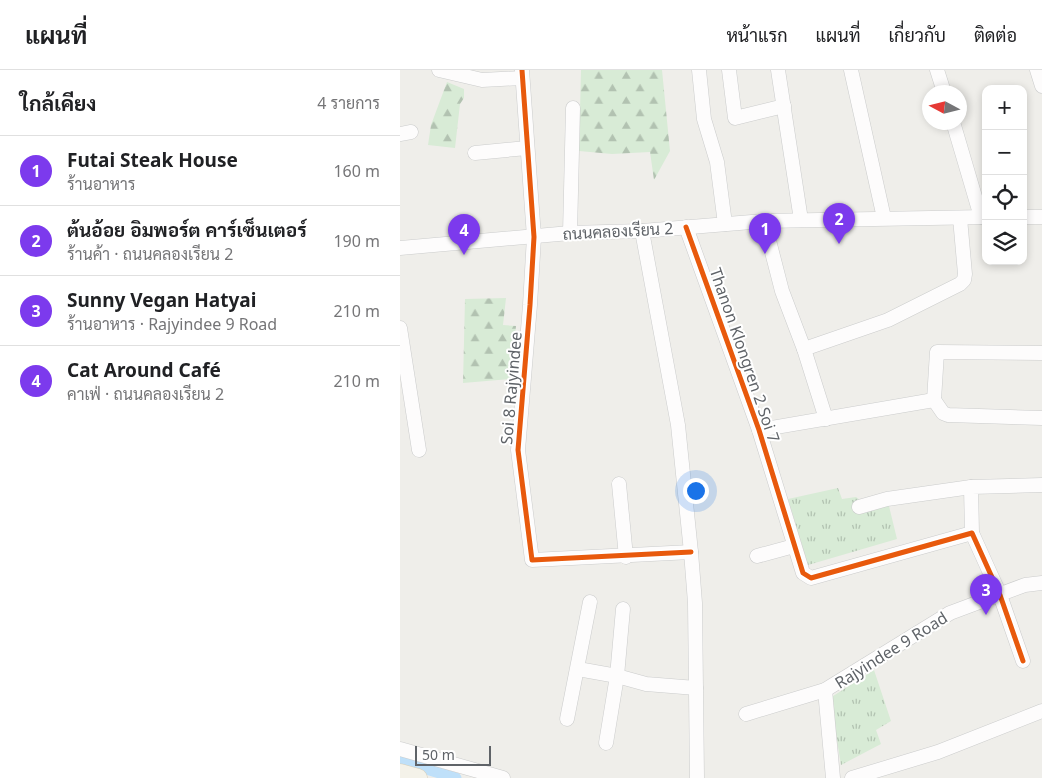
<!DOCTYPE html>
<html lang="th">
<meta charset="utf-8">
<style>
body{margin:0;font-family:"Noto Sans",Sarabun,sans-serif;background:#f6f6f6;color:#202124}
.controls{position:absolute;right:15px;top:15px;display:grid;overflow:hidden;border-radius:10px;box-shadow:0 2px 8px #0003}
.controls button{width:45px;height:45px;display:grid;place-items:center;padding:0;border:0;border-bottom:1px solid #e0e0e0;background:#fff;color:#202124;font:25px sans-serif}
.compass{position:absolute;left:522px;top:15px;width:45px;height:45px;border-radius:50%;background:#fff;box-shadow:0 2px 8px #0003;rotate:277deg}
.scale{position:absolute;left:15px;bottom:12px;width:76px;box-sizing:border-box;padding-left:5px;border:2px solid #5f6368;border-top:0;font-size:14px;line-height:18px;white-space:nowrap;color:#5f6368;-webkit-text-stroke:4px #fff;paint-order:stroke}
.you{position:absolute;left:295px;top:420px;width:18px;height:18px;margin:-12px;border:4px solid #fff;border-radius:50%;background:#1a73e8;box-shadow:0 0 0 8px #1a73e833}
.badge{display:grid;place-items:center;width:32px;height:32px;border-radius:50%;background:#7c3aed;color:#fff;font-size:16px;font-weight:700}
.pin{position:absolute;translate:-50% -41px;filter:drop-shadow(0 1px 2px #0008)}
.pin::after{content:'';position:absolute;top:26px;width:18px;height:15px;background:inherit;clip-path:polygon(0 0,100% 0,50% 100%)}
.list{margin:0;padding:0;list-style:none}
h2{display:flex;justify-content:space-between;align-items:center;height:65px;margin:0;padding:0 20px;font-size:21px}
h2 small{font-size:16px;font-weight:400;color:#757577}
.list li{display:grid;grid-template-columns:32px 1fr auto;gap:15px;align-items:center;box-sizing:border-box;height:70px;padding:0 20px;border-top:1px solid #e0e0e0}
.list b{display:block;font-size:19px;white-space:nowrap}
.list p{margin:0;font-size:16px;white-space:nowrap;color:#757577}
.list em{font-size:16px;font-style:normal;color:#757577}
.icon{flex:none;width:28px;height:28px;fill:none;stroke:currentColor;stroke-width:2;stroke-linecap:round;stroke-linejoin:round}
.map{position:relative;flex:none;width:642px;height:708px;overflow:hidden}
header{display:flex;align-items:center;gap:30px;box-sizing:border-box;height:70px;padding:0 25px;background:#fff;border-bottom:1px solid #e0e0e0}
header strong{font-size:24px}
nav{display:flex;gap:28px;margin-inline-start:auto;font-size:18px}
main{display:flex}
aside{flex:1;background:#fff}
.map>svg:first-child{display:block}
.grass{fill:url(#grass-tufts)}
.forest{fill:url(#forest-firs)}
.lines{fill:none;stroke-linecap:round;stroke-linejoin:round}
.canal{stroke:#bfe0f9;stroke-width:11}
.minor-casing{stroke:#cbcccc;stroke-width:15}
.major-casing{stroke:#d7ceb8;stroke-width:19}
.minor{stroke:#fdfcfc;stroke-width:14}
.major{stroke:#f4f2e9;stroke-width:18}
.cycleway-casing{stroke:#fff;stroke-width:8}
.cycleway{stroke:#e8590c;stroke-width:5}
.labels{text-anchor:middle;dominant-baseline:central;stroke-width:4;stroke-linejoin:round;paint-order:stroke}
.street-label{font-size:16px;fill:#5f6368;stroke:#fff}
</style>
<header>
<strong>แผนที่</strong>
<nav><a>หน้าแรก</a><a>แผนที่</a><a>เกี่ยวกับ</a><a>ติดต่อ</a></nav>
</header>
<main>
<aside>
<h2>ใกล้เคียง<small>4 รายการ</small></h2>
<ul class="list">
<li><span class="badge">1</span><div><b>Futai Steak House</b><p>ร้านอาหาร</p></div><em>160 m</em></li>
<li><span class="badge">2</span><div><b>ต้นอ้อย อิมพอร์ต คาร์เซ็นเตอร์</b><p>ร้านค้า · ถนนคลองเรียน 2</p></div><em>190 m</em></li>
<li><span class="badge">3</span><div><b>Sunny Vegan Hatyai</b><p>ร้านอาหาร · Rajyindee 9 Road</p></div><em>210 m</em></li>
<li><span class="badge">4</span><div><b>Cat Around Café</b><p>คาเฟ่ · ถนนคลองเรียน 2</p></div><em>210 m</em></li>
</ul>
</aside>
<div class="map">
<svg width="642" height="708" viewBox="0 0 642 708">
<defs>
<pattern id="grass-tufts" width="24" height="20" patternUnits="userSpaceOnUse" patternTransform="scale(1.25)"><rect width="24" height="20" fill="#d8ebd6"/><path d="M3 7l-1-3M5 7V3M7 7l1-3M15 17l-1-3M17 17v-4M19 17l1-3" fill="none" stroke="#b2c2b1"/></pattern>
<pattern id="forest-firs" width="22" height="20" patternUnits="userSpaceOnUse" patternTransform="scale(1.25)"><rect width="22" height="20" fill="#d8ebd6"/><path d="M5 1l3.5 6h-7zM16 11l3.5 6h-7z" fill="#b2c2b1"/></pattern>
</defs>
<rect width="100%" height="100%" fill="#efeeea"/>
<g class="grass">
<path d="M438,418L442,429L456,427L464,433L488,432L497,469L408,495L388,429Z"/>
<path d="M474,600L491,651L476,660L481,674L441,695L430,628Z"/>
</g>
<g class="forest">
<path d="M181,0H262L270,81L254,110L250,82L212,84L179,81Z"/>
<path d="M47,12L64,19V28L60,34L55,78L28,75L31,55Z"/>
<path d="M106,228L103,255L116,256L111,309L63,313L65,229Z"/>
</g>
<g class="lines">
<path class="canal" d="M0,691L56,708"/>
<g class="minor-casing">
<g id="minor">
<path d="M39,0L82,10L122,8"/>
<path d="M122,0L134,167L130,235L118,380L132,490L291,482"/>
<path d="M299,0L304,49L317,92L325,154"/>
<path d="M329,0L335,48L384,36"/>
<path d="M378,0L401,150"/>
<path d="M451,0L484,148"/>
<path d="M537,0L544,22"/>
<path d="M637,0L642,16"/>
<path d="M553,52L581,147"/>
<path d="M0,64L11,62"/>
<path d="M75,83L127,78"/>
<path d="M623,147H642"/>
<path d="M364,151L382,221L404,279L426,349"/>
<path d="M286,157L359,360L403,503L411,508L572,463L600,525L623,591"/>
<path d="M242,161L278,355L291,482L295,533L297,708"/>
<path d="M170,163L173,38"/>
<path d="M0,178L170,163L242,161L364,151L586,147"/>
<path d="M0,258L19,380"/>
<path d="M404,279L488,250L560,214L564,210L565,204L560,148"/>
<path d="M534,330L537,282L642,283"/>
<path d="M534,330L543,343L548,345L642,348"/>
<path d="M359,360L534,330"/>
<path d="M219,414L226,487"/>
<path d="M459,437L487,429L571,417"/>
<path d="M572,463L571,417L642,415"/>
<path d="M357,486L394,476"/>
<path d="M178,599L217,606L246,614L296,618"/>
<path d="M425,620L433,708"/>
<path d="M346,644L425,620L550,543L625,515L642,513"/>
<path d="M167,649L190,532"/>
<path d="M206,673L217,606L223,539"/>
<path d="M0,679L103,708"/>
<path d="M452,708L538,682L642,641"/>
</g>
</g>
<g class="major-casing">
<path id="major" d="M0,703L18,708"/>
</g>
<use href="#minor" class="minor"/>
<use href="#major" class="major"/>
<g class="cycleway-casing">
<g id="cycleway">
<path d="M122,0L134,167L130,235L118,380L132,490L291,482"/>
<path d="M286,157L359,360L403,503L411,508L572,463L600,525L623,591"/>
</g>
</g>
<use href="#cycleway" class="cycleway"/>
</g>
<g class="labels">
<g class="street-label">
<text transform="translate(218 161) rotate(-3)">ถนนคลองเรียน 2</text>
<text transform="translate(345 285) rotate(71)">Thanon Klongren 2 Soi 7</text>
<text transform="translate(111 318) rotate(-85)">Soi 8 Rajyindee</text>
<text transform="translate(491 580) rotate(-32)">Rajyindee 9 Road</text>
</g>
</g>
</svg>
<div class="controls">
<button>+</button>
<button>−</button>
<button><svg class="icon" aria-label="locate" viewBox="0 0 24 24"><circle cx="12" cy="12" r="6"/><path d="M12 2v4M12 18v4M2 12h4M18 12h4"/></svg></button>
<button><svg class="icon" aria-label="layers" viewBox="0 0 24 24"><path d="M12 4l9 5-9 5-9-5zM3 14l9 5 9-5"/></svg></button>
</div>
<svg class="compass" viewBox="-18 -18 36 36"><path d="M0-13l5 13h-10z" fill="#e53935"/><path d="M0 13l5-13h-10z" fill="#757577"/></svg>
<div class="scale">50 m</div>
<div class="you"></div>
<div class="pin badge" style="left:365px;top:184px">1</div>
<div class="pin badge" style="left:439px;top:174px">2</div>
<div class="pin badge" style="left:586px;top:545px">3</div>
<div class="pin badge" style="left:64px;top:185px">4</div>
</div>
</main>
